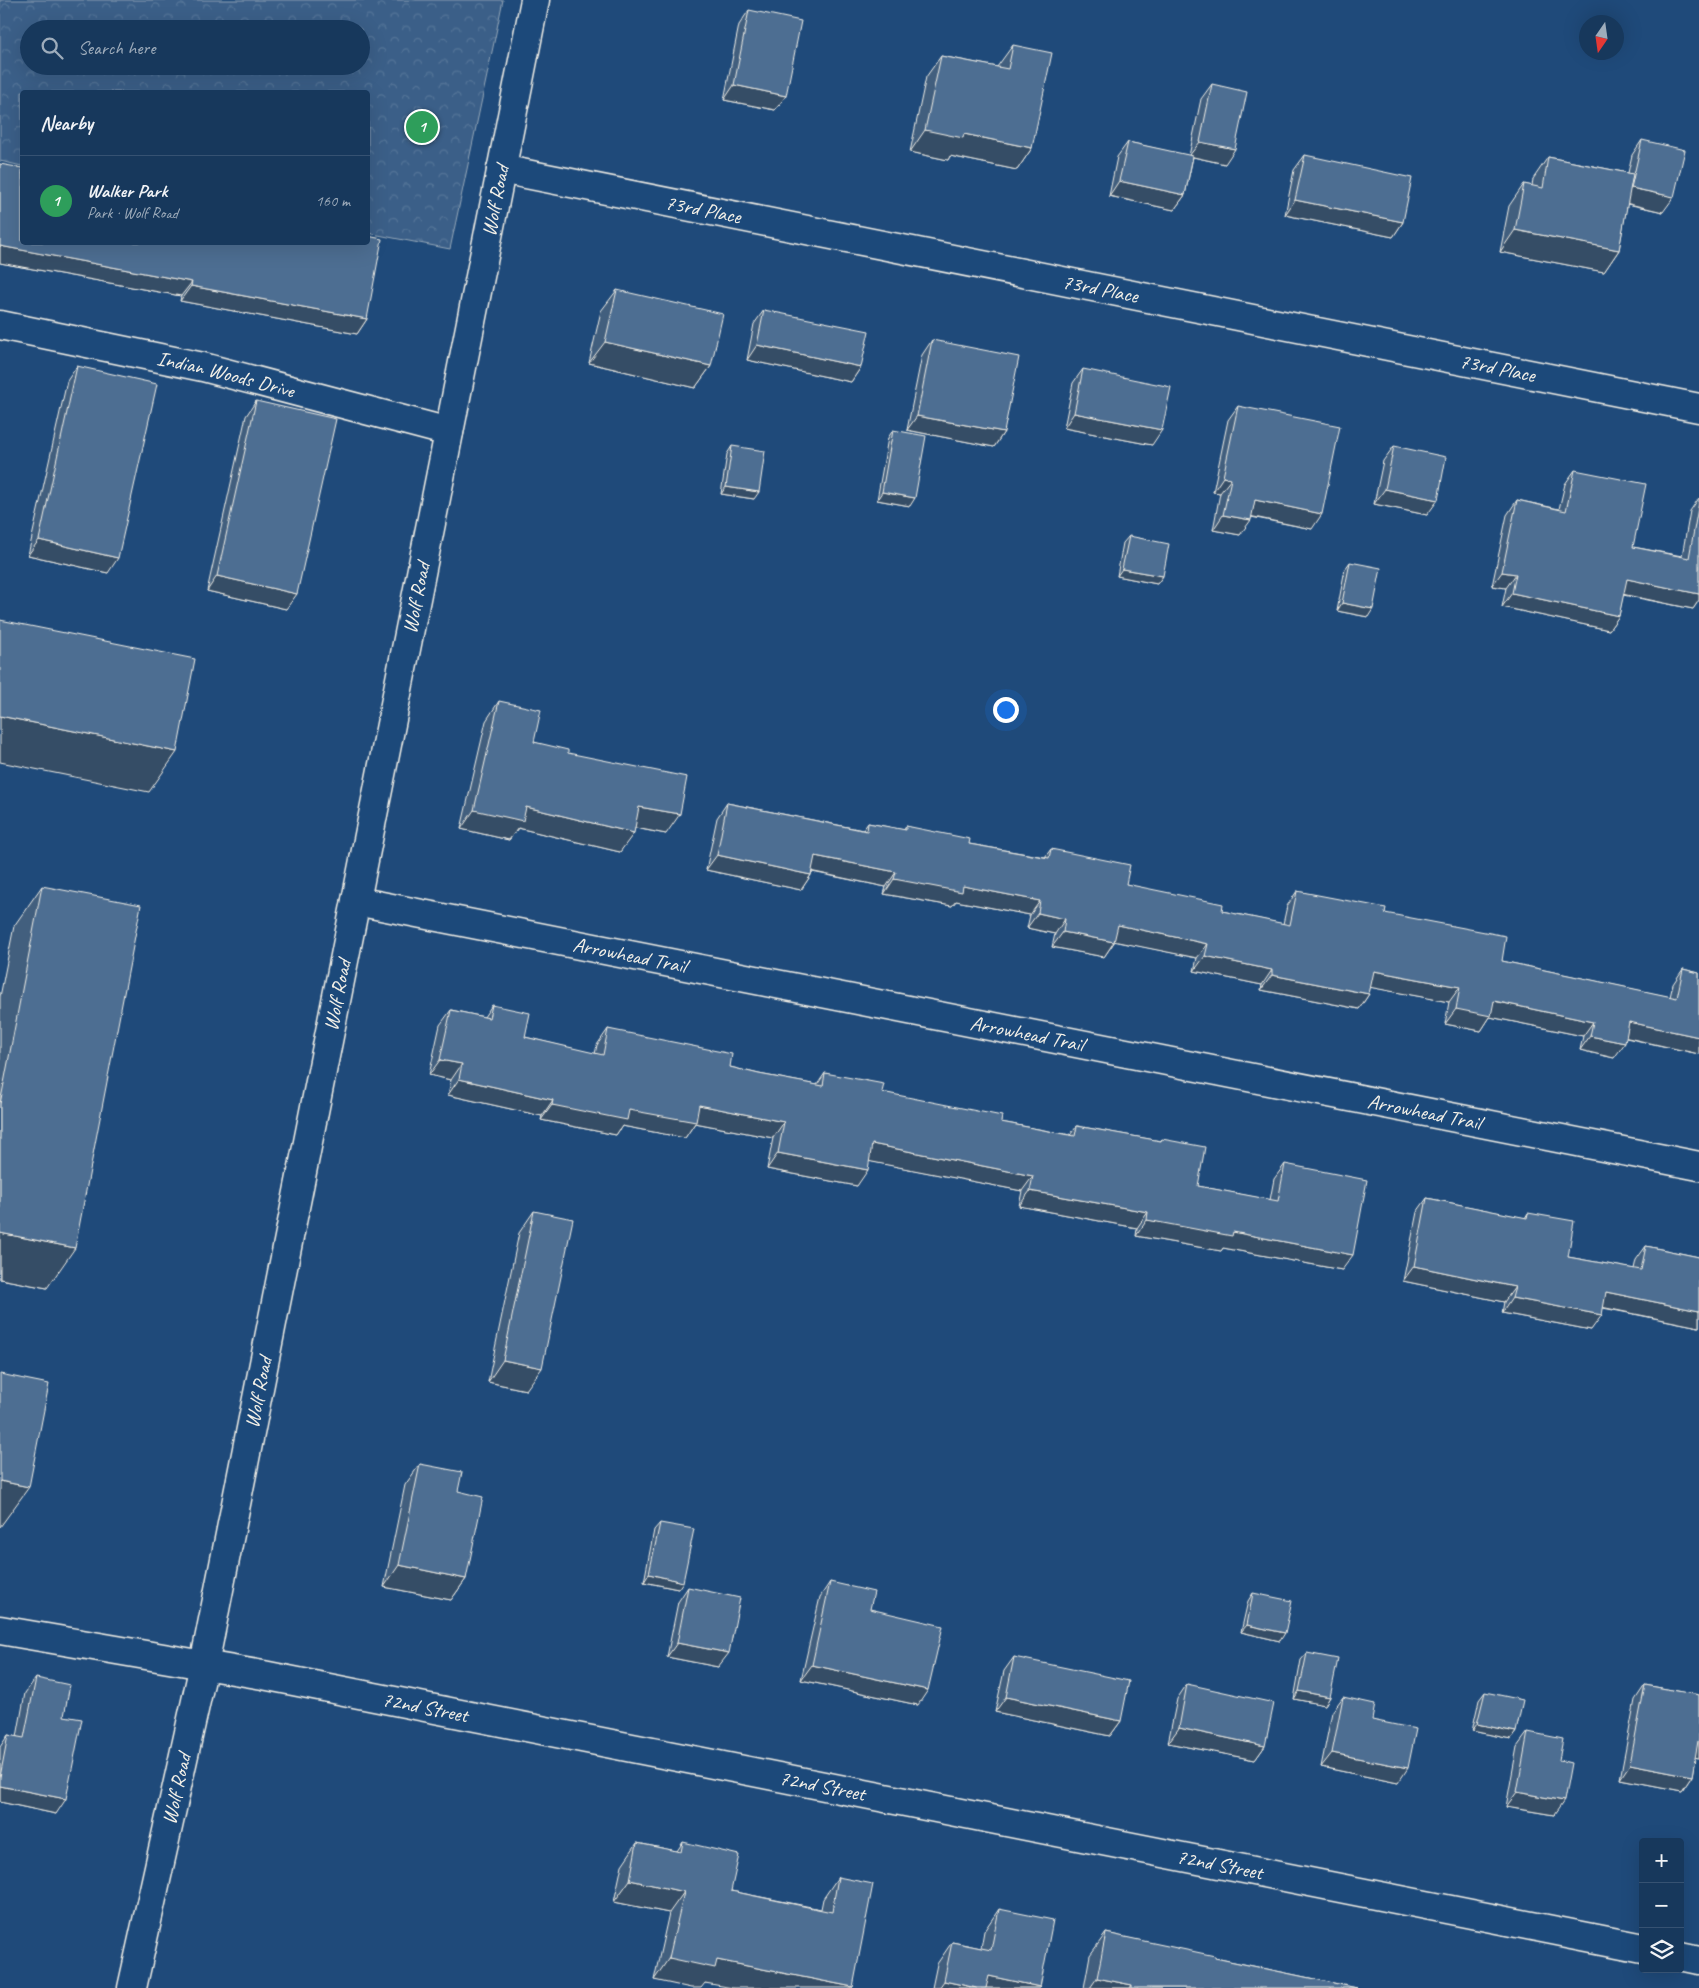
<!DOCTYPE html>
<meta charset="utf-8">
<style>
body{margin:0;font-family:Caveat,sans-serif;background:#244365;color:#f1f3f6}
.controls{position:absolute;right:15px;bottom:15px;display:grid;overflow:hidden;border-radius:5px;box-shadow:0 5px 20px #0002}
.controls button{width:45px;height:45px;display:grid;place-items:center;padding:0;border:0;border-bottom:1px solid #365272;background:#17385c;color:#f1f3f6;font:25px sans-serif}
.compass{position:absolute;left:1579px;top:15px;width:45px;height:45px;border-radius:50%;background:#17385c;box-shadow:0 5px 20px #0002;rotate:193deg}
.you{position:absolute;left:1005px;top:709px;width:18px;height:18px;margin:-12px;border:4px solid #fff;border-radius:50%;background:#1a73e8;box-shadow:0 0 0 8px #1a73e833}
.badge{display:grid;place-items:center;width:32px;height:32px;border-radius:50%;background:#d6ab8b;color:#fff;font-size:16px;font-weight:700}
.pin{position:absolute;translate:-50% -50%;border:2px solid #fff;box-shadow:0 1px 5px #0006}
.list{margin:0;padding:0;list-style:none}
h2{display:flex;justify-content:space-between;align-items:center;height:65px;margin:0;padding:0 20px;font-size:21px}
h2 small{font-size:16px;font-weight:400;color:#9eacbb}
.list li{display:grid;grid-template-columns:32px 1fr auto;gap:15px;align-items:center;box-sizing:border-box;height:90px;padding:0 20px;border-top:1px solid #365272}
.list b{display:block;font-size:19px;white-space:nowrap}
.list p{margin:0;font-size:16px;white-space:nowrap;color:#9eacbb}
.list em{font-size:16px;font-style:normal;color:#9eacbb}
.icon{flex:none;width:28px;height:28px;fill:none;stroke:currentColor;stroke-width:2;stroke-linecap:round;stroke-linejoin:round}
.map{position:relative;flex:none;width:1699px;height:1988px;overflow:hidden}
.search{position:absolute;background:#17385c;box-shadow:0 5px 20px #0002;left:20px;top:20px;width:350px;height:55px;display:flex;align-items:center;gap:12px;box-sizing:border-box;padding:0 18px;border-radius:28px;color:#9eacbb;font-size:19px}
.panel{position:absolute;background:#17385c;box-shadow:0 5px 20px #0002;left:20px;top:90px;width:350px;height:155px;border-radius:5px}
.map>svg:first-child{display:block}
.park{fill:url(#park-crowns);stroke:#97a8b8;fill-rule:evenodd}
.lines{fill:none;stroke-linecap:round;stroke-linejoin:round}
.minor-casing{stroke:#f4f1e8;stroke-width:31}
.tertiary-casing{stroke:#f4f1e8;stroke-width:31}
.minor{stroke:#1f4a7a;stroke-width:28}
.tertiary{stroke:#1f4a7a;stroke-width:28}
.wall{fill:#425f7e;stroke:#f4f1e8}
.shaded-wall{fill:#364d66;stroke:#f4f1e8}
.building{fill:#4d6e92;stroke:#f4f1e8}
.labels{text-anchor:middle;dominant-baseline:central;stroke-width:4;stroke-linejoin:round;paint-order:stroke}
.street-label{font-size:21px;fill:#f4f1e8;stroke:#1f4a7a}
</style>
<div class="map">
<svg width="1699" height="1988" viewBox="0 0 1699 1988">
<defs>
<pattern id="park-crowns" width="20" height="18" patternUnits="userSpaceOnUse" patternTransform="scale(1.25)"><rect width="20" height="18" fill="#3a5f88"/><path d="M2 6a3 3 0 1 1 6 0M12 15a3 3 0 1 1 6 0" fill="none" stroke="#577699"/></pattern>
</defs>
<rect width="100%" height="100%" fill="#1f4a7a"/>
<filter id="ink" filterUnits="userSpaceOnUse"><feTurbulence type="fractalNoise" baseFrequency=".02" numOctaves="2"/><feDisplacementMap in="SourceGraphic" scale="10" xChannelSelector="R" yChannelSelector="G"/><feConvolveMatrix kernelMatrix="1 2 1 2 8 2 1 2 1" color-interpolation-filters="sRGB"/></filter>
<g filter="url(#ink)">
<path class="park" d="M0,0H503L450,249L368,233V92H22V166L0,161ZM29,29H361V66H29Z"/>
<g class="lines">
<g class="minor-casing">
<g id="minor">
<path id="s1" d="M501,169L1699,408"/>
<path id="s2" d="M0,325L203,367L449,432"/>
<path id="s3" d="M356,901L1699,1166"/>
<path d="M0,1630L204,1665"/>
</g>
</g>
<g class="tertiary-casing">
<g id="tertiary">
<path id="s4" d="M204,1665L263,1675L1643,1948"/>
<path d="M1680,1956L1699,1960"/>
<path id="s5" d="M132,1988L204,1665L535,0"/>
</g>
</g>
<use href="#minor" class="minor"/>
<use href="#tertiary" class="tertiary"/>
</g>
<g class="wall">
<path d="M749,10L786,96L775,110L724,100L739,25Z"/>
<path d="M1013,45L1032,148L1017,170L950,156L948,160L910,152L926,77L941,56L997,67Z"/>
<path d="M1212,84L1225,164L1193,157L1185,195L1174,210L1109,196L1117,157L1128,142L1189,156L1201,99Z"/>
<path d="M1642,140L1663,212L1627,204L1619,250L1604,272L1500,252L1509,206L1524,184L1532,186L1533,179L1548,157L1628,173L1632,155Z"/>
<path d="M1305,155L1403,222L1393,237L1285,215L1294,170Z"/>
<path d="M0,164L367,319L357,334L180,301L181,296L0,263Z"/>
<path d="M617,290L711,366L695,388L589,363L601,311Z"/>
<path d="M764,310L861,367L851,382L747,360L754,324Z"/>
<path d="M932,340L1004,432L994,447L907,430L922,355Z"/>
<path d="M77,366L108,573L28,555L67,381Z"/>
<path d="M1083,369L1152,445L1064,428L1073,383Z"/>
<path d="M256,401L286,609L207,591L246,416Z"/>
<path d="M1238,406L1312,529L1251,517L1240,535L1213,530L1220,493L1213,492L1228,420Z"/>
<path d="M893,430L910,506L877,500L888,438Z"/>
<path d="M732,446L754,499L721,494L727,454Z"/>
<path d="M1394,446L1427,515L1374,504L1383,461Z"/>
<path d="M1575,470L1633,547L1682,556L1690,511L1699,498V600L1693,609L1623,595L1619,616L1609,630L1502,607L1506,588L1492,586L1507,515L1517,500L1559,509L1565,484Z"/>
<path d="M1129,536L1163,576L1157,584L1117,576L1123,543Z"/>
<path d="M1350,562L1368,617L1337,611L1345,569Z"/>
<path d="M499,701L534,742L568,753L666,834L635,828L620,852L518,828L509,840L461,829L486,721Z"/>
<path d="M727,803L863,830L868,823L904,830L906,826L969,844L1045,857L1051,849L1126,884L1222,911L1283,924L1287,906L1297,891L1385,913L1502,961L1670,997L1673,984L1683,969L1699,973V1054L1626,1038L1614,1058L1580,1050L1583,1036L1490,1017L1481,1031L1445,1024L1449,1002L1370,987L1369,994L1359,1009L1261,990L1262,985L1194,971L1197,958L1115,941L1104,957L1052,947L1055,934L1027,928L1030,915L956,901L952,906L884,894L886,887L812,872L811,875L801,890L706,870L717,818Z"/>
<path d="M42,886L47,1288L0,1279V997L14,926Z"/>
<path d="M492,1005L525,1037L595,1054L597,1045L608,1029L730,1067L759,1074L817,1085L825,1073L882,1092L1001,1122L1070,1135L1077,1126L1160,1141L1162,1139L1198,1186L1270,1200L1274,1179L1285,1164L1342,1270L1223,1248L1221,1251L1136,1236L1137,1228L1019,1206L1022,1191L869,1161L857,1186L767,1169L773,1138L695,1123L685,1138L622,1126L616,1135L541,1120L542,1116L448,1095L451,1080L429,1075L440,1025L451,1010L484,1017Z"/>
<path d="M1427,1198L1525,1218L1528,1213L1568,1257L1634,1269L1636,1260L1646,1246L1699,1257V1327L1603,1308L1591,1330L1502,1313L1504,1302L1403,1281L1417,1212Z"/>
<path d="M534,1211L526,1390L488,1382L519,1233Z"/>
<path d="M420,1464L458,1491L466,1579L451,1600L384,1587L405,1485Z"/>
<path d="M660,1523L678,1589L644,1582L654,1530Z"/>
<path d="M830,1582L870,1609L918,1705L801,1680L820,1597Z"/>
<path d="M688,1587L718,1667L667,1657L678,1602Z"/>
<path d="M1253,1593L1280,1641L1241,1632L1248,1601Z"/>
<path d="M1307,1653L1330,1697L1325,1705L1294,1699L1301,1660Z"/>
<path d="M1014,1657L1121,1721L1110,1736L995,1712L1004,1671Z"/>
<path d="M36,1678L64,1716L56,1814L0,1802V1747L8,1735L17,1737L25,1693Z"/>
<path d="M1187,1684L1265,1746L1255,1760L1168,1743L1177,1699Z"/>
<path d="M1645,1685L1699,1695V1758L1695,1757L1692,1776L1682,1791L1620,1779L1635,1700Z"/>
<path d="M1485,1692L1516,1732L1511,1739L1472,1731L1479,1700Z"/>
<path d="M1343,1697L1372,1720L1398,1783L1321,1767L1332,1712Z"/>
<path d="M1528,1732L1559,1760L1554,1815L1506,1807L1517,1747Z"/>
<path d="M683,1842L731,1891L821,1909L823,1899L838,1877L853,1987L705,1983L654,1980L669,1913L614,1902L622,1865L637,1843L677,1851Z"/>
<path d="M999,1909L1040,1987L1039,1988H932L937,1964L952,1942L981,1948L984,1931Z"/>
<path d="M1106,1933L1215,1958L1357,1988H1084L1090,1955Z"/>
</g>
<g class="shaded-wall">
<path d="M734,85L786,96L775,110L724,100Z"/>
<path d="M925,130L964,134L1032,148L1017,170L950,156L948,160L910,152Z"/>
<path d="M1200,142L1235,149L1225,164L1189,156Z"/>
<path d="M1119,181L1185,195L1174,210L1109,196Z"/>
<path d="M1631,188L1674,197L1663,212L1621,202Z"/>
<path d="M1295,200L1403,222L1393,237L1285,215Z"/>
<path d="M1515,230L1619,250L1604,272L1500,252Z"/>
<path d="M0,246L192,282L181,296L0,263Z"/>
<path d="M191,286L367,319L357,334L180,301Z"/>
<path d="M605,342L711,366L695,388L589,363Z"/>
<path d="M757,345L861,367L851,382L747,360Z"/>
<path d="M1074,413L1162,430L1152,445L1064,428Z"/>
<path d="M917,416L1004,432L994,447L907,430Z"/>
<path d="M1223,477L1231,479L1220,493L1213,492Z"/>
<path d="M726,487L759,492L754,499L721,494Z"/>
<path d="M1385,489L1438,500L1427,515L1374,504Z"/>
<path d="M882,492L915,498L910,506L877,500Z"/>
<path d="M1255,500L1322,514L1312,529L1244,515Z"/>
<path d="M1223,515L1251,520L1240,535L1213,530Z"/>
<path d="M39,540L118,558L108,573L28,555Z"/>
<path d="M1122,569L1163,576L1157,584L1117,576Z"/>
<path d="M1502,572L1516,574L1506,588L1492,586Z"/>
<path d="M217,576L297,594L286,609L207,591Z"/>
<path d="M1627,579L1699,594V600L1693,609L1617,593Z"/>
<path d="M1512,593L1619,616L1609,630L1502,607Z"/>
<path d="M1342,603L1373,609L1368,617L1337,611Z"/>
<path d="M0,716L177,752L149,792L0,762Z"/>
<path d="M526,807L634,833L620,852L518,828L509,840L461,829L474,810Z"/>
<path d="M639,807L680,814L666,834L626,826Z"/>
<path d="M717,855L811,875L801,890L706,870Z"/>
<path d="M815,856L896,872L886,887L805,870Z"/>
<path d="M894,879L963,886L1040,901L1030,915L956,901L952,906L884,894Z"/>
<path d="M1038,913L1065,919L1055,934L1027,928Z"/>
<path d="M1118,925L1208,944L1197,958L1108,940Z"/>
<path d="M1063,932L1114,942L1104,957L1052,947Z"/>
<path d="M1205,956L1272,970L1262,985L1194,971Z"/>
<path d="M1374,971L1460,987L1449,1002L1363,986Z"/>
<path d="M1272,975L1369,994L1359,1009L1261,990Z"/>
<path d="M1494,1001L1593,1022L1583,1036L1490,1017L1481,1031L1445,1024L1456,1009Z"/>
<path d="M1629,1022L1699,1037V1054L1619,1036Z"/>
<path d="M1590,1036L1625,1043L1614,1058L1580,1050Z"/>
<path d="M440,1060L462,1064L451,1080L429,1075Z"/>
<path d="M459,1079L553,1100L542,1116L448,1095Z"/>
<path d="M552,1105L629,1110L699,1105L784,1122L773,1138L695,1123L685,1138L622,1126L616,1135L541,1120Z"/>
<path d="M872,1144L1033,1176L1022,1191L862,1160Z"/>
<path d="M778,1153L868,1170L857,1186L767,1169Z"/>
<path d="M1030,1191L1148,1212L1137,1228L1019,1206Z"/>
<path d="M1147,1220L1233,1232L1353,1255L1342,1270L1223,1248L1221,1251L1136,1236Z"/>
<path d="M0,1233L75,1248L47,1288L0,1279Z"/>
<path d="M1414,1266L1515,1287L1504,1302L1403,1281Z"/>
<path d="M1606,1292L1699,1311V1327L1596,1306Z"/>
<path d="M1512,1298L1602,1315L1591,1330L1502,1313Z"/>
<path d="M503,1360L542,1368L526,1390L488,1382Z"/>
<path d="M0,1481L29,1487L0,1527Z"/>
<path d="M399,1565L466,1579L451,1600L384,1587Z"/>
<path d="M649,1574L683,1582L678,1589L644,1582Z"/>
<path d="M1247,1625L1285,1633L1280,1641L1241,1632Z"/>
<path d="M677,1643L729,1653L718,1667L667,1657Z"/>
<path d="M812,1665L928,1690L918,1705L801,1680Z"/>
<path d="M1299,1691L1330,1697L1325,1705L1294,1699Z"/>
<path d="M1006,1697L1121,1721L1110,1736L995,1712Z"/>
<path d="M1477,1724L1516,1732L1511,1739L1472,1731Z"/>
<path d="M1179,1728L1265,1746L1255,1760L1168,1743Z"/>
<path d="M1698,1741H1699V1758L1688,1756Z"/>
<path d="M1332,1753L1408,1768L1398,1783L1321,1767Z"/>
<path d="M1630,1764L1692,1776L1682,1791L1620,1779Z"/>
<path d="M0,1786L66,1799L56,1814L0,1802Z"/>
<path d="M1517,1792L1564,1801L1554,1815L1506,1807Z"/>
<path d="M630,1880L684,1892L669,1913L614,1902Z"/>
<path d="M669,1958L717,1960L853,1987L852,1988H733L705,1983L701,1988H691L654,1980Z"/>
<path d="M989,1976L1040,1987L1039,1988H981Z"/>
<path d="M1097,1978L1132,1985L1130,1988H1090Z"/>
<path d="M944,1981L977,1988H939Z"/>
</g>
<g class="building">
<path d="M749,10L801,21L786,96L734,85Z"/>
<path d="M1013,45L1052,53L1032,148L964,134L963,138L925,130L941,56L1008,69Z"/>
<path d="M1212,84L1247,92L1235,149L1200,142Z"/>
<path d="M1642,140L1685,150L1674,197L1631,188Z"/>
<path d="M1128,142L1193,156L1185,195L1119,181Z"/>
<path d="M1305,155L1412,178L1403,222L1295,200Z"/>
<path d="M1548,157L1633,174L1619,250L1515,230L1524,184L1543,188Z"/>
<path d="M0,164L22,168V242H368V236L382,239L367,319L191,286L192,282L0,246Z"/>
<path d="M617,290L723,314L711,366L605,342Z"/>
<path d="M764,310L869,331L861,367L757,345Z"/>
<path d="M932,340L1019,357L1004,432L917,416Z"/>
<path d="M77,366L157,384L118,558L39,540Z"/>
<path d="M1083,369L1171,387L1162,430L1074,413Z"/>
<path d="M256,401L336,419L297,594L217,576Z"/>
<path d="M1238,406L1340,426L1322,514L1255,500L1251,520L1223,515L1231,479L1223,477Z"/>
<path d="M893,430L926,436L915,498L882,492Z"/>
<path d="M732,446L765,451L759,492L726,487Z"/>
<path d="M1394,446L1446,457L1438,500L1385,489Z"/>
<path d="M1575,470L1646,484L1633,547L1689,558L1699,502V594L1627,579L1619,616L1512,593L1516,574L1502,572L1517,500L1566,511Z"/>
<path d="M1129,536L1169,544L1163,576L1122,569Z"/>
<path d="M1350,562L1381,568L1373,609L1342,603Z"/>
<path d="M0,620L195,659L177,752L0,716Z"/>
<path d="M499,701L541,710L534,742L568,750V753L687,777L680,814L639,807L634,833L526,807L523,821L474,810Z"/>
<path d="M727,803L867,831L868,823L906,830V826L970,839L969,844L1049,858L1051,849L1130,865L1126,884L1223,904L1222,911L1290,925L1297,891L1386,908L1385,913L1506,936L1502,961L1677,998L1683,969L1699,973V1037L1629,1022L1625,1043L1590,1036L1593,1022L1494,1001L1491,1016L1456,1009L1460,987L1374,971L1369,994L1272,975V970L1205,956L1208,944L1118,925L1114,942L1063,932L1065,919L1038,913L1040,901L963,886L962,892L894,879L896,872L815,856L811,875L717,855Z"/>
<path d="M42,886L141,905L75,1248L0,1233V1104Z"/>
<path d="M492,1005L530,1013L525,1037L603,1055L608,1029L732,1054L730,1067L759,1074L823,1086L825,1073L884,1084L882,1092L1002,1116L1001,1122L1075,1136L1077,1126L1161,1141L1162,1139L1205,1147L1198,1186L1278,1201L1285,1164L1367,1180L1353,1255L1233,1232L1232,1236L1147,1220L1148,1212L1030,1191L1033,1176L872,1144L868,1170L778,1153L784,1122L699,1105L696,1122L629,1110L627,1120L552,1105L553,1100L459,1079L462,1064L440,1060L451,1010L489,1018Z"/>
<path d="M1427,1198L1527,1218L1528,1213L1574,1221L1568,1257L1641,1270L1646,1246L1699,1257V1311L1606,1292L1602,1315L1512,1298L1515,1287L1414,1266Z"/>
<path d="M534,1211L573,1219L542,1368L503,1360Z"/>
<path d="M0,1374L49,1384L29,1487L0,1481Z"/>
<path d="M420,1464L462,1472L458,1491L483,1497L466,1579L399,1565Z"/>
<path d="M660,1523L694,1529L683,1582L649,1574Z"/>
<path d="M830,1582L874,1592L870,1609L943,1626L928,1690L812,1665Z"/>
<path d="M688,1587L740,1598L729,1653L677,1643Z"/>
<path d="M1253,1593L1292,1601L1285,1633L1247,1625Z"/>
<path d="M1307,1653L1338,1659L1330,1697L1299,1691Z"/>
<path d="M1014,1657L1129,1681L1121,1721L1006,1697Z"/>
<path d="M36,1678L70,1685L64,1716L82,1719L66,1799L0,1786V1777L8,1735L24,1738Z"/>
<path d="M1187,1684L1274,1703L1265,1746L1179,1728Z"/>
<path d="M1645,1685L1699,1695V1741H1698L1692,1776L1630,1764Z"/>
<path d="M1485,1692L1523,1700L1516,1732L1477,1724Z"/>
<path d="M1343,1697L1375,1704L1372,1720L1416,1729L1408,1768L1332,1753Z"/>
<path d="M1528,1732L1563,1739L1559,1760L1571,1763L1564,1801L1517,1792Z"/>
<path d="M683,1842L739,1855L731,1891L832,1912L838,1877L873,1884L853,1987L717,1960L715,1968L669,1958L684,1892L630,1880L637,1843L681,1852Z"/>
<path d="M999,1909L1053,1920L1040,1987L989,1976L986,1988H977L944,1981L952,1942L991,1950Z"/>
<path d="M1106,1933L1215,1956V1958L1357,1988H1132V1985L1097,1978Z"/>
</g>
</g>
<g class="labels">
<g class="street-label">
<text stroke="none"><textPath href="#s5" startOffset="1824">Wolf Road</textPath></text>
<text stroke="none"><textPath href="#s1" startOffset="206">73rd Place</textPath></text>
<text stroke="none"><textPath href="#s1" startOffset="611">73rd Place</textPath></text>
<text stroke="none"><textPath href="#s1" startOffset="1016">73rd Place</textPath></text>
<text stroke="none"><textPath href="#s2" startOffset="231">Indian Woods Drive</textPath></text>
<text stroke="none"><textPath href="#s5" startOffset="1419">Wolf Road</textPath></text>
<text stroke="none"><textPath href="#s3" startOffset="279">Arrowhead Trail</textPath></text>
<text stroke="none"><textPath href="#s5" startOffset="1014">Wolf Road</textPath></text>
<text stroke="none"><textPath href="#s3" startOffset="684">Arrowhead Trail</textPath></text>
<text stroke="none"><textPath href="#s3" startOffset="1089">Arrowhead Trail</textPath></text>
<text stroke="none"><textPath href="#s5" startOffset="609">Wolf Road</textPath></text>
<text stroke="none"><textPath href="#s4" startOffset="225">72nd Street</textPath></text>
<text stroke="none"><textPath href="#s4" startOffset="630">72nd Street</textPath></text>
<text stroke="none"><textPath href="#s5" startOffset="204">Wolf Road</textPath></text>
<text stroke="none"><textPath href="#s4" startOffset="1035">72nd Street</textPath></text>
</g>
</g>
</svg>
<div class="controls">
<button>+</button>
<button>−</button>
<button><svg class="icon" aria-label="layers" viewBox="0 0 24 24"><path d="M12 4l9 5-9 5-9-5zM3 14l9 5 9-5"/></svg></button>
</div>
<svg class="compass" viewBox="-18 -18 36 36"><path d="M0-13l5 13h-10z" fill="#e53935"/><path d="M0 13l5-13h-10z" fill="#9eacbb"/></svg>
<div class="you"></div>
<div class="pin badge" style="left:422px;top:127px;background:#2e9e5b">1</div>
<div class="search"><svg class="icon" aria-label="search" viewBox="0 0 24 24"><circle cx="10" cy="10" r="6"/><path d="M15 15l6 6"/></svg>Search here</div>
<section class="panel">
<h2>Nearby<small></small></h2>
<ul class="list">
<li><span class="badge" style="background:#2e9e5b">1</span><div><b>Walker Park</b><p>Park · Wolf Road</p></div><em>160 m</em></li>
</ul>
</section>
</div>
